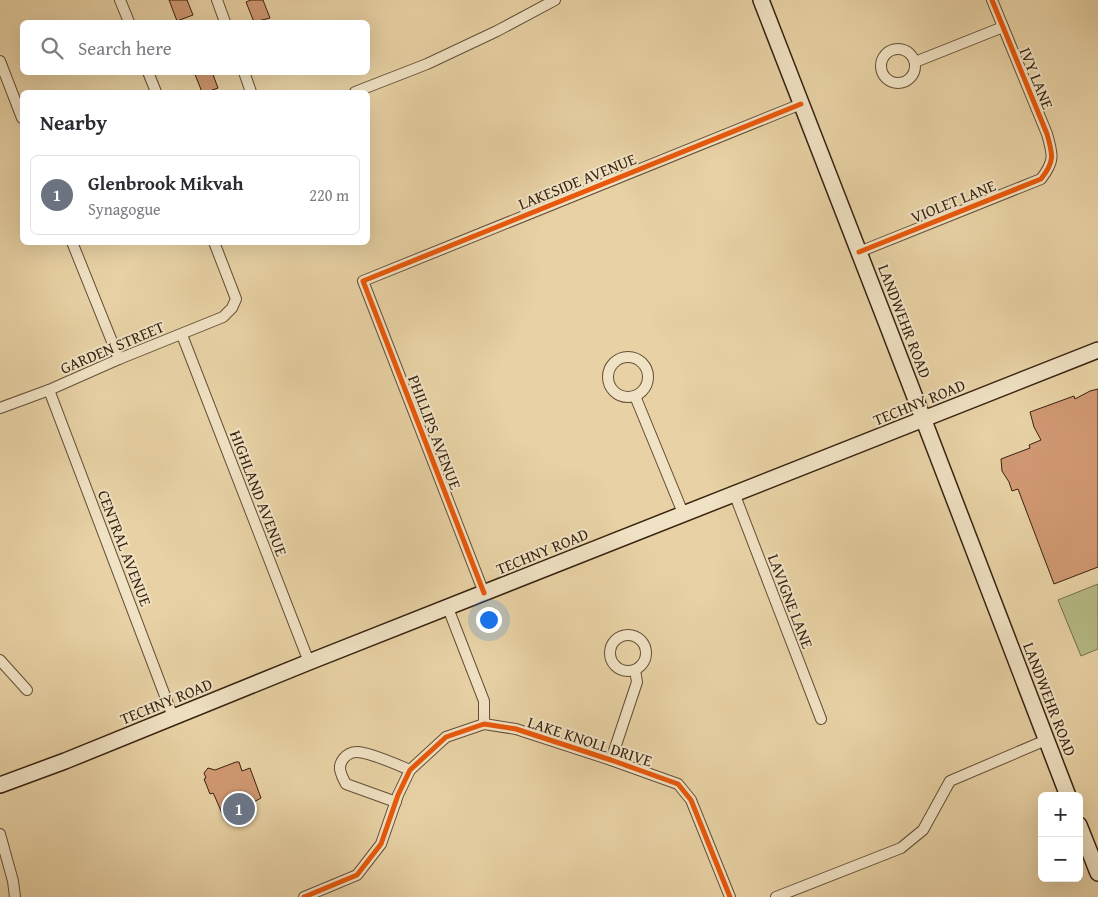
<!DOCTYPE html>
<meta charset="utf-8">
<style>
body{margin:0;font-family:"Gentium Book Plus",serif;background:#f7f7f7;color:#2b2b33}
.controls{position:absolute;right:15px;bottom:15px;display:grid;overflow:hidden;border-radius:8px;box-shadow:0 5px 20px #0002}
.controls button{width:45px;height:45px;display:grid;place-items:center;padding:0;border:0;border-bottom:1px solid #e1e1e2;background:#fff;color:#2b2b33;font:25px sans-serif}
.you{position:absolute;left:488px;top:619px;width:18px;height:18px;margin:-12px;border:4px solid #fff;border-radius:50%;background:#1a73e8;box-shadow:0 0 0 8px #1a73e833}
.badge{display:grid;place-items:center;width:32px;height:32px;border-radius:50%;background:#0b8043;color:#fff;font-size:16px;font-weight:700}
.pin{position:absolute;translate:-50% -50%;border:2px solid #fff;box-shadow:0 1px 5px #0006}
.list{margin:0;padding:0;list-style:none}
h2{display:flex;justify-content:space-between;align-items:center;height:65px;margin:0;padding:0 20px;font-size:21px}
h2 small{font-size:16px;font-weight:400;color:#7c7c81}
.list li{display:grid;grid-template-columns:32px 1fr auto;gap:15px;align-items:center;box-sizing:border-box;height:80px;margin:0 10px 10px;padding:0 10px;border:1px solid #e1e1e2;border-radius:8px}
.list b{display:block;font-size:19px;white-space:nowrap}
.list p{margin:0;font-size:16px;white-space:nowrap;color:#7c7c81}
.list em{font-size:16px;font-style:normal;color:#7c7c81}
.icon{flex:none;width:28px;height:28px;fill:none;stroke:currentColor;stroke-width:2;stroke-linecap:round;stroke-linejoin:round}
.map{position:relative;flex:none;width:1098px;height:897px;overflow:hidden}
.search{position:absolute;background:#fff;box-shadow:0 5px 20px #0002;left:20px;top:20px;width:350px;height:55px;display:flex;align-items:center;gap:12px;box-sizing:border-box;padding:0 18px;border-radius:8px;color:#7c7c81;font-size:19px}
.panel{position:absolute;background:#fff;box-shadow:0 5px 20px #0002;left:20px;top:90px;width:350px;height:155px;border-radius:8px}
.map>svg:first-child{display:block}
.green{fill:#b6bb86;stroke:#776f4c}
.building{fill:#d19973;stroke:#382311}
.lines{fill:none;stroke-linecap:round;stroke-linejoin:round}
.minor-casing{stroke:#644f36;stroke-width:12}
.secondary-casing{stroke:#382311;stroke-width:18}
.minor{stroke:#f0e2c4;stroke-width:10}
.secondary{stroke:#f0e2c4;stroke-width:15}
.cycleway-casing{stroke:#f0e2c4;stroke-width:8}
.cycleway{stroke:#e8590c;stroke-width:5}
.labels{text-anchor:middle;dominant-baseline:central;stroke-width:4;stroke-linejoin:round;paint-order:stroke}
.street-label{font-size:16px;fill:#382311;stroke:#f0e2c4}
</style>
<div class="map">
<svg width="1098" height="897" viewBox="0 0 1098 897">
<rect width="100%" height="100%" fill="#e8d2a5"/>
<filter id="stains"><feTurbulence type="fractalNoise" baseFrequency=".004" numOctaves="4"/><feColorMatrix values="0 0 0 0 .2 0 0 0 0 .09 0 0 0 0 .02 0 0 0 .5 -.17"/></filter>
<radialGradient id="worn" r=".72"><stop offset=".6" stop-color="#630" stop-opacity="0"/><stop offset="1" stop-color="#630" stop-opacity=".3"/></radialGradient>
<path class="green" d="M1098,584V649L1081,656L1058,600Z"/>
<g class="building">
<path d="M169,0H187L193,15L177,21Z"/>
<path d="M251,0H263L270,18L254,22L246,2Z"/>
<path d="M194,72H212L218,88L207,92H202Z"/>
<path d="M1098,389V567L1054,584L1018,489L1012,491L1009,482L1002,471L1001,459L1030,448L1029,445L1041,440L1034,427L1030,412L1074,396L1075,399L1090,391Z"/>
<path d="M236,762H239L242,771L250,768L261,798L254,802L256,809L228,821L226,817L224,818L215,797L213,793L210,794L204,779L206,778L204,773L208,768L215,770Z"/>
</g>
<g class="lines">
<g class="minor-casing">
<g id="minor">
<path d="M120,0L129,22"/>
<path d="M217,0L225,22"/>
<circle cx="898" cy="66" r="17"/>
<path d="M0,61L22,118"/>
<path d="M915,62L1003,27"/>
<path d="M148,72L156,92"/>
<path d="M244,72L251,92"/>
<path d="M355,92L427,64L497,31L555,0"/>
<path d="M72,242L119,359"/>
<path d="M859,252L1041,179C1055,161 1053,155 1047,134L992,0"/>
<path d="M182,335L309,662"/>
<circle cx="628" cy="377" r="20"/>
<path d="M49,390L173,717"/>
<path d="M635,396L683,513"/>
<path d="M0,408L49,390L119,359L223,317L232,308L236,299L214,242"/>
<path d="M734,493L821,719"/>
<path d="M484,593L363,281L801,104"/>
<path d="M448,608L484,701V724"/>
<circle cx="628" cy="653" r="18"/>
<path d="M0,660L27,690"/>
<path d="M611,760L637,682L635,670"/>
<path d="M396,802L346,784C344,780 342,777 341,773C337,763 346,752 357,752C369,752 398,765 410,770"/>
<path d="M0,834L13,881L15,897"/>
<path d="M304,897L357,875L381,844L398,795L410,770L446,737L484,724L516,729L611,760L678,784L691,800L730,897"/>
<path d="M776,897L901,848L923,830L950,781L1046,740"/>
</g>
</g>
<g class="secondary-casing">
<g id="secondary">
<path d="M761,0L888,327L1068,796"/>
<path d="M0,785L65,761L309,662L1098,350"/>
<path d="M1079,825L1098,873"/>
</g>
</g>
<use href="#minor" class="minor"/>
<use href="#secondary" class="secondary"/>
<g class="cycleway-casing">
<g id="cycleway">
<path d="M859,252L1041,179C1055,161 1053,155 1047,134L992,0"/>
<path d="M484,593L363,281L801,104"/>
<path d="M304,897L357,875L381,844L398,795L410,770L446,737L484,724L516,729L611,760L678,784L691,800L730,897"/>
</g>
</g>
<use href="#cycleway" class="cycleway"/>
</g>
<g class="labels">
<g class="street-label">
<text transform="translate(1037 78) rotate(68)">IVY LANE</text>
<text transform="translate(577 181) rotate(-22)">LAKESIDE AVENUE</text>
<text transform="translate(953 201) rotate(-22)">VIOLET LANE</text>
<text transform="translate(905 321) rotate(69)">LANDWEHR ROAD</text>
<text transform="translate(112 347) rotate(-23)">GARDEN STREET</text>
<text transform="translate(919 402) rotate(-22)">TECHNY ROAD</text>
<text transform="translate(435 432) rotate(69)">PHILLIPS AVENUE</text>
<text transform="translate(259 493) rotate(69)">HIGHLAND AVENUE</text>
<text transform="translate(125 548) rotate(69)">CENTRAL AVENUE</text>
<text transform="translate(542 551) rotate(-22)">TECHNY ROAD</text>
<text transform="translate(791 601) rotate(69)">LAVIGNE LANE</text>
<text transform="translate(1050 699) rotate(69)">LANDWEHR ROAD</text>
<text transform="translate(166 701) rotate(-22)">TECHNY ROAD</text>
<text transform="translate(590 741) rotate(18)">LAKE KNOLL DRIVE</text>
</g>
</g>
<rect width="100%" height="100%" filter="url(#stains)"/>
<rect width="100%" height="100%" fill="url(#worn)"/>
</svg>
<div class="controls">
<button>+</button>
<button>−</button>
</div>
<div class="you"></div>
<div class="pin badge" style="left:239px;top:809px;background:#6b7280">1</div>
<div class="search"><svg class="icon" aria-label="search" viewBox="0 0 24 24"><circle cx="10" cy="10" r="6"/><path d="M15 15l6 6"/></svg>Search here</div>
<section class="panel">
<h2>Nearby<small></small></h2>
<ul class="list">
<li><span class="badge" style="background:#6b7280">1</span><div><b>Glenbrook Mikvah</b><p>Synagogue</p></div><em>220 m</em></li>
</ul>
</section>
</div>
